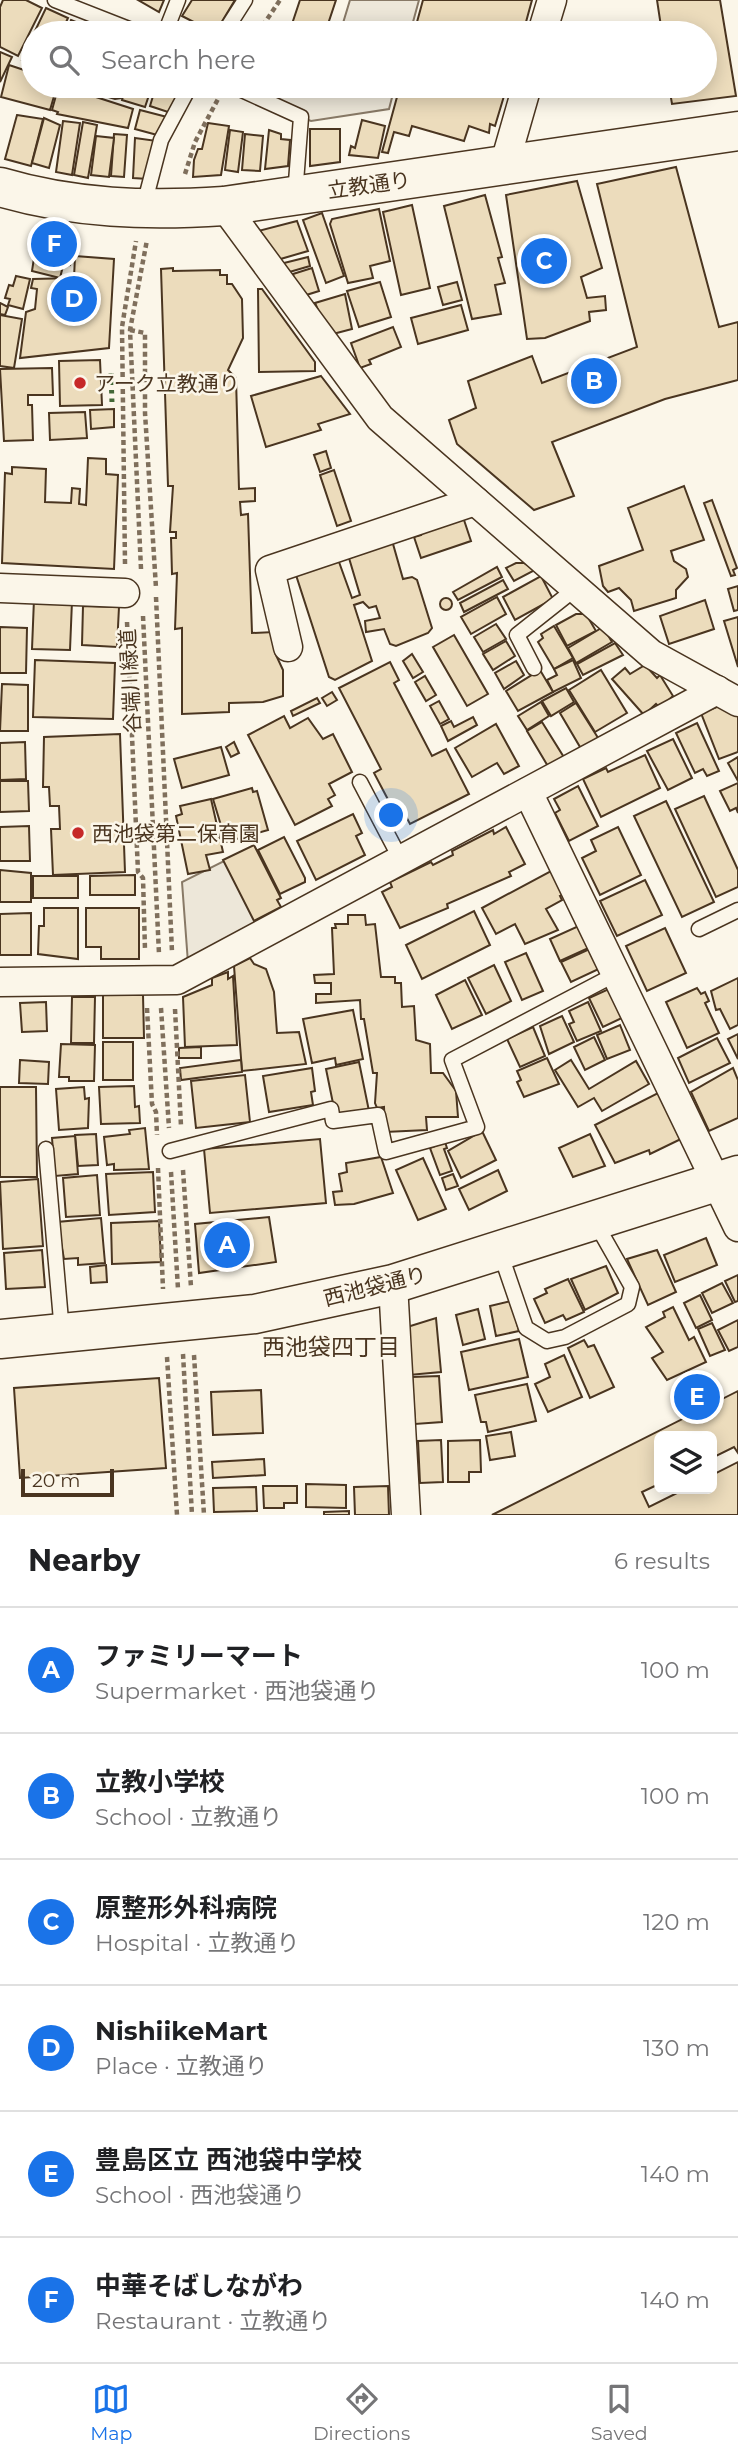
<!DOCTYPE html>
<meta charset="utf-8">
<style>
body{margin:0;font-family:Montserrat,"Noto Sans JP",sans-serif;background:#f2f2f2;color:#202124}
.controls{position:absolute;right:21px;bottom:21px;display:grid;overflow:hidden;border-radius:10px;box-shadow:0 4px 18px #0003}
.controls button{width:63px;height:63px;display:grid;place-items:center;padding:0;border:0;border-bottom:2px solid #e0e0e0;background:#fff;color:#202124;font:35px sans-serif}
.scale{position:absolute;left:21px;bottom:18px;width:93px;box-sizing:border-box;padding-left:7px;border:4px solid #4a3520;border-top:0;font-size:19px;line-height:24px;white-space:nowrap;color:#4a3520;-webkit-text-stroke:5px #fbf6e9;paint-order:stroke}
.you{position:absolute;left:392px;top:816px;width:24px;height:24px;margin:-18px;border:5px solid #fff;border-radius:50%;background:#1a73e8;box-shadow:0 0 0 10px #1a73e833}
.badge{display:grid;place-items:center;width:46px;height:46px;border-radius:50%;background:#1a73e8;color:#fff;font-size:23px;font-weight:700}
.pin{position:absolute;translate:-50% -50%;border:4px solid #fff;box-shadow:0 2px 7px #0006}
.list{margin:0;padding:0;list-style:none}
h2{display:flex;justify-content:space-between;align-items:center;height:91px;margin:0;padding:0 28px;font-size:30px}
h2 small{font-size:23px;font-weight:400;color:#757577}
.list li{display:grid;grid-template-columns:46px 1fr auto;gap:21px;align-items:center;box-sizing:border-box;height:126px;padding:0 28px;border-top:2px solid #e0e0e0}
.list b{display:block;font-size:26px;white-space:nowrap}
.list p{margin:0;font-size:23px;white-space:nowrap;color:#757577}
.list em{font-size:23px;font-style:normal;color:#757577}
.icon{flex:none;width:38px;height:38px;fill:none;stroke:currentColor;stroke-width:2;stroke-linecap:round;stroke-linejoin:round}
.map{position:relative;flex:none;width:738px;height:1515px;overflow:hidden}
.search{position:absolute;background:#fff;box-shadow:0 4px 18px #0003;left:21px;right:21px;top:21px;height:77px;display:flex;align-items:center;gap:18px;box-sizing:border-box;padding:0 24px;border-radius:38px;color:#757577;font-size:26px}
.sheet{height:847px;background:#fff}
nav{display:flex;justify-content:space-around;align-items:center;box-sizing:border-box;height:98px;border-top:2px solid #e0e0e0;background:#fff;font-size:19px;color:#757577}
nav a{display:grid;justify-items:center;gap:4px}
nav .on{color:#1a73e8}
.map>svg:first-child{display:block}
.parking{fill:#ede7d9;stroke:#887966;stroke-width:2}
.building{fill:#ecdcbc;stroke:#4a3520;stroke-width:2}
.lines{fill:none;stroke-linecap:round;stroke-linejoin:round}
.lane-casing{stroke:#4a3520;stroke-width:17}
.street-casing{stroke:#4a3520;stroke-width:31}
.secondary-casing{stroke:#4a3520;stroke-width:41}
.path{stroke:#7f6f5c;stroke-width:4.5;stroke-dasharray:5 3.5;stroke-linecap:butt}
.lane{stroke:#fbf6e9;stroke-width:14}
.street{stroke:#fbf6e9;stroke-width:28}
.secondary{stroke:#fbf6e9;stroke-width:38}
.hedge{stroke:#436837;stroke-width:5;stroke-dasharray:3.5 5;stroke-linecap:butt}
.poi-dot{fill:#c62828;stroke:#fbf6e9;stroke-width:2.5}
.labels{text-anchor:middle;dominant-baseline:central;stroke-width:5;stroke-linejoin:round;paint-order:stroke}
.street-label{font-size:21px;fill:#4a3520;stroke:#fbf6e9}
.poi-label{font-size:21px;fill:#4a3520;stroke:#fbf6e9;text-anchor:start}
.neighbourhood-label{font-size:23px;fill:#4a3520;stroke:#fbf6e9}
</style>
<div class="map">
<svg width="738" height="1515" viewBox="0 0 738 1515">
<rect width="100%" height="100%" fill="#fbf6e9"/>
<g class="parking">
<path d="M350,0H419L410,33H340Z"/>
<path d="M231,86H395L389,109L311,121L229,88Z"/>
<path d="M224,861L258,925L188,963L182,882Z"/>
</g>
<g class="building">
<path d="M3,0H26L42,8L18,56L0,47V7Z"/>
<path d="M138,0H164L159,12Z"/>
<path d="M192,0H235L215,33L182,16Z"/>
<path d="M300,0H336L325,33L292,24Z"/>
<path d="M423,0H532L523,33H414Z"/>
<path d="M657,0H720L736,96L672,104L669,86H705V33H662Z"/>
<path d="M46,8L68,18L61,33H34Z"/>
<path d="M71,20L93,29L92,33H67Z"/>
<path d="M33,35V65L22,60Z"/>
<path d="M0,52L12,57L0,82Z"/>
<path d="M9,65L33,73V86H57L50,110L1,97Z"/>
<path d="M99,86H125L121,98L115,99L101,95Z"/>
<path d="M126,86H152L145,107L122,100Z"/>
<path d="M156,86H180L171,113L150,106Z"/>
<path d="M400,86H507L495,126L490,124L489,133L469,126L464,141L412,126L409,136L394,132L388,153L382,152Z"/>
<path d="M65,87L133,109L128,128L57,114L58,112L52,110L58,88L64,90Z"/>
<path d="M140,110L167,117L161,136L135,129Z"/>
<path d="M17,115L43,119L31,166L5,159Z"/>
<path d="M44,118L60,125L49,168L32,163Z"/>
<path d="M362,120L385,126L378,158L349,155L351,146L355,148Z"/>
<path d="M63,121L80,123L72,175L56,172Z"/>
<path d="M83,122L97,125L88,178L74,175Z"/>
<path d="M208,123L229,126L221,175L193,177L194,160L198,149H202Z"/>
<path d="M310,129H340V162L310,166Z"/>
<path d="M230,130L243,132L238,172L225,170Z"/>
<path d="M269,130L281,134V139L290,140L288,166L265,169Z"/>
<path d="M114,134L127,135L124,177L111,176Z"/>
<path d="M245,134L263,136L260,171L242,170Z"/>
<path d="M96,136L114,138L109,177L91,175Z"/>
<path d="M135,138L157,141L148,179L133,178Z"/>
<path d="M676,167L719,327L738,322V380L665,399L552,442L574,496L534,510L457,444L449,420L476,408L468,381L532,356L542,383L637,347L597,184Z"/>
<path d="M577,181L602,268L581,277L587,298L605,296L606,310L589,312L590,321L545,338L527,339L506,195Z"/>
<path d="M485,195L502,257L498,258L505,283L495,285L501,314L472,319L444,206Z"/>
<path d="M412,205L430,288L401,295L383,212Z"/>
<path d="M379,209L390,261L370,266L373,278L348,283L330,224L332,219Z"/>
<path d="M322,213L344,276L326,283L303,220Z"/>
<path d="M297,221L308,251L277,260L258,231Z"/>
<path d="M38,232L75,239L70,265L63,266L60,278L32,271Z"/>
<path d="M75,256L114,259L109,348L20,358L26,312L35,309L37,289L31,288L33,279L74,278Z"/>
<path d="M308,257L310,266L286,273L284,263Z"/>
<path d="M173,268V271L220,270V275H227V284H232L242,299L243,338L228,370L236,378L239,489L255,488V501L240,502L241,515L248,514L252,633L274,632L275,653L283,670V696L263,702L229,703V712L182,714V628L175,629L177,573L172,574L171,538H176V532H170L173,486H168L161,269Z"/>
<path d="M312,268L319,291L303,296L296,287L293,274Z"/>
<path d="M16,276L30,279L23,309L8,305L10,299L5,298L9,285L13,286Z"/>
<path d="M380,282L391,317L359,327L347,291Z"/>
<path d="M457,282L462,300L443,305L438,287Z"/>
<path d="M258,289H262L315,362V371L259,372Z"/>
<path d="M345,294L352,329L329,335L315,303Z"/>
<path d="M0,303L8,307L5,315L0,314Z"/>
<path d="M461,305L468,330L418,344L411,318Z"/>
<path d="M0,315L22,319L14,368L0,366Z"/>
<path d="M393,327L401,347L369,360L371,364L360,368L351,343Z"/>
<path d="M100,360L102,405L60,406L59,361Z"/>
<path d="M52,368L53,395H28V405H32L33,440L4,441L0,369Z"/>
<path d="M321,376L350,414L318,424L321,430L266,447L251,396Z"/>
<path d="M114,409V427L91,429L90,410Z"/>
<path d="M85,412L87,438L50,440L49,413Z"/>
<path d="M326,451L331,468L320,472L314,455Z"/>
<path d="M88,458L106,459V474L118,475L114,569L2,563L5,473L12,474V467L46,469L45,502L71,503L72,488L80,489L79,504L86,505Z"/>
<path d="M334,470L351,521L337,526L320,475Z"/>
<path d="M684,486L704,540L671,551L674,561L686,569L688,577L676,590V598L634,611L631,600L619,588L608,592L603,586L599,566L643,550L628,508Z"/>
<path d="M712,500L737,568L733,570L735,575L731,576L704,503Z"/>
<path d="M460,508L471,541L421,558L414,537L421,535L417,522Z"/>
<path d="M388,541L393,544L403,579L412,577L417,580L432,628L428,633L396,646L390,644L384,629L366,632L365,621L380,618L376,606L369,608L363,602L354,605L372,661L335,680L329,677L296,575L334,560L339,562L352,598L360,595L349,558Z"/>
<path d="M516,563H524L535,570L514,581L506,568Z"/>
<path d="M497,567L502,577L458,600L453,592Z"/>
<path d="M541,576L553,599L515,620L503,597Z"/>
<path d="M503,580L508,589L464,612L460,603Z"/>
<path d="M738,586V610L734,611L728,589Z"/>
<path d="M497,597L506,614L471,634L461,617Z"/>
<circle cx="446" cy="604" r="6"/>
<path d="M34,599L72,601L70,650L32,649Z"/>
<path d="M705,600L714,629L669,644L660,616Z"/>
<path d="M83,606L119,607L117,647L82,645Z"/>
<path d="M576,614H586L596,631L567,646L556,625Z"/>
<path d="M738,617V667L724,621Z"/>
<path d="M496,624L506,639L483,652L474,637Z"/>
<path d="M554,626L573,658L554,669L538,642L543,638L541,634Z"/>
<path d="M0,627L27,628L26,673H0Z"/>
<path d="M603,627L612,642L576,663L568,648Z"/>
<path d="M454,635L488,694L467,706L433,647Z"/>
<path d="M506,641L515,656L493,670L483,654Z"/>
<path d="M615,643L623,655L583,675L577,664Z"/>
<path d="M412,654L423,672L413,678L403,661Z"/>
<path d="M35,660L115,663L113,719L33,717Z"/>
<path d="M573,660L581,678L553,692L547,680L557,675L554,669Z"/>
<path d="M516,661L524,675L504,689L495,673Z"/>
<path d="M390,662L399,680L394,683L432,756L446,749L469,794L410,824L400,805L393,809L374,773L381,769L339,688Z"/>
<path d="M645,665L657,678L660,675L673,696L660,708L656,704L644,715L612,679L625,668L630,674Z"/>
<path d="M540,670L553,692L518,711L506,691Z"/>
<path d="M601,670L627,713L595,732L569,690Z"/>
<path d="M425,676L436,695L426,701L415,682Z"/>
<path d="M2,684L28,685V731H0Z"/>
<path d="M566,688L574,702L551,716L542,701Z"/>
<path d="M332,692L337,700L327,706L322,698Z"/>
<path d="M317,698L320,703L293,716L291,711Z"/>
<path d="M439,701L449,719L440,724L430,706Z"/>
<path d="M541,702L549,716L527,730L518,716Z"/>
<path d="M576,703L600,741L583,752L560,713Z"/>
<path d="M722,705L738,713V752L719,759L701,713Z"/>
<path d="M284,716L290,728L308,718L323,739L333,734L352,772L329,784L335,795L328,799L332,806L295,825L248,735Z"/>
<path d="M473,717L477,725L448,741L441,726L451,721L454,727Z"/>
<path d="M542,722L565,759L549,768L527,731Z"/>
<path d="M697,723L719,771L707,776L703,769L695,773L676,733Z"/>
<path d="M496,724L519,766L504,774L497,763L472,777L455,748Z"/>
<path d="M120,734L125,872L53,875L51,829H60L59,806H50L49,787H43L44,737Z"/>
<path d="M673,739L692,778L668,790L647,751Z"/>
<path d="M25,742L26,779L0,780V743Z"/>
<path d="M234,742L239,753L231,757L226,747Z"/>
<path d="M221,747L229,775L182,788L174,759Z"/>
<path d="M645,755L660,788L601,817L583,779L606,768L608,772Z"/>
<path d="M738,757V781L728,763Z"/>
<path d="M0,781H28L29,811L0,812Z"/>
<path d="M738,783V813L736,808L730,811L720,791Z"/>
<path d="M578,786L598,826L569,841L555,813L560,810L554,799Z"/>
<path d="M252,788L253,792L257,791L268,830L226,842L213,799Z"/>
<path d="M704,796L738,870V887L716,897L675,809Z"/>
<path d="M211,799L223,852L206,855L210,870L188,874L176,816L182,814L180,806Z"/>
<path d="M666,801L714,902L682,917L634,816Z"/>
<path d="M353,814L362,833L356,836L365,855L316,880L297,841Z"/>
<path d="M29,826L30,861H0V827Z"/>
<path d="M506,827L525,864L509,872L511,876L447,904L448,908L400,928L382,892L392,887L390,882L431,862L433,865L453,855L452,851L493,830L494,834Z"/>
<path d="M618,827L641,875L600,895L582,858L596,851L591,840Z"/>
<path d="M284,837L305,878V882L280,894L258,850Z"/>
<path d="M254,845L281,898L277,900L281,907L254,921L223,860Z"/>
<path d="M0,870L31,873V902H0Z"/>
<path d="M551,871L564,894L560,896L562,900L546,909L558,930L525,944L515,924L496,934L482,908Z"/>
<path d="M135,875V895H90V876Z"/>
<rect x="33" y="876" width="45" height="22"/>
<path d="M645,880L662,915L617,936L600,901Z"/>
<path d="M44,908H78V959L38,954L39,926H44Z"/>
<path d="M86,908H139V959H101V947H86Z"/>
<path d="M474,911L490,945L422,979L406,945Z"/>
<path d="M31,913V955H0V914Z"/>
<path d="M348,915H365L366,925L375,924L381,977H395V983H401L402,1007L414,1006L416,1040L430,1044L431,1073H443L456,1091L458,1117H426L427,1130L385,1132L384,1107L377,1108L375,1103L377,1073H373L364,1019H361L360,1000L316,1003V994H331V983H315L314,975L334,974L332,928H336L335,924H348Z"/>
<path d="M583,924L593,946L560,961L550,939Z"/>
<path d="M665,928L686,973L647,991L626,946Z"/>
<path d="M594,947L603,967L571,982L561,962Z"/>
<path d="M526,953L543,991L522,1000L505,962Z"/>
<path d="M250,958L254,964L266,969L274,992L277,1033L299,1032L306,1064L242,1071L234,966Z"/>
<path d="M494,965L511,1001L486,1014L468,978Z"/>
<path d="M228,972V979L233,976L237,1045L185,1047L183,997L212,985V978Z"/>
<path d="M738,978V1025L730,1029L720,1009L716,1010L711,991Z"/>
<path d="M465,980L482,1015L452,1029L436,995Z"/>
<path d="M611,988L624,1017L603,1027L589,998Z"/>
<path d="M697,988L701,994L705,992L709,1001L705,1003L719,1033L687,1048L666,1002Z"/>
<path d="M103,995H143L144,1038H103Z"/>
<path d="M72,997H95L94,1043H71Z"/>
<path d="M46,1002L47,1031L22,1032L20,1003Z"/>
<path d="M588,1002L601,1031L577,1041L569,1024L574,1022L569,1011Z"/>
<path d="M353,1010L363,1059L336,1065L335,1058L312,1063L303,1019Z"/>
<path d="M562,1016L574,1042L549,1054L540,1026Z"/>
<path d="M620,1025L630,1050L607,1059L597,1035Z"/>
<path d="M533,1027L545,1056L520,1067L507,1039Z"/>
<path d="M738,1034V1059L728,1039Z"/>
<path d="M594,1037L605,1060L585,1070L574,1047Z"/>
<path d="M717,1038L730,1063L689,1083L678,1058Z"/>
<rect x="103" y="1042" width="30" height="38"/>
<path d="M61,1044L95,1045L94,1081H69V1077H59Z"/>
<path d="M201,1047V1058H179V1048Z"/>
<path d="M547,1058L559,1084L524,1097L517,1082L521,1080L517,1071Z"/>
<path d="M20,1060L49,1062L48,1084L19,1083Z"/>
<path d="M241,1060L242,1072L181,1080L180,1068Z"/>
<path d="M571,1060L589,1089L636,1061L649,1084L602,1111L594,1098L578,1107L555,1070Z"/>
<path d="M359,1062L369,1111L336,1118L326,1069Z"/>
<path d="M312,1068L315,1091L311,1092L313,1105L269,1112L263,1076Z"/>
<path d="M733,1068L738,1080V1118L709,1131L691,1092Z"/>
<path d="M245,1075L250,1122L196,1128L191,1081Z"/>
<path d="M134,1086L135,1107L139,1106L140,1123L101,1124L99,1087Z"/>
<path d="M0,1087H36L37,1177H0Z"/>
<path d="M84,1087L85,1099L89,1098L88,1128L59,1130L56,1089Z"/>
<path d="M660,1092L683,1138L650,1154L649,1150L615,1163L595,1125Z"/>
<path d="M145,1128L149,1169L114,1170V1164L107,1165L104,1137L130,1134L129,1130Z"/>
<path d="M482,1131L496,1160L461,1178L448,1151Z"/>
<path d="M96,1134L98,1165L78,1166L75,1135Z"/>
<path d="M590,1134L605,1166L573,1177L559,1148Z"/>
<path d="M75,1136L78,1174L55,1176L52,1138Z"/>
<path d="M320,1139L326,1203L210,1213L204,1149Z"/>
<path d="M445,1142L447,1148L444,1149L452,1171L440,1175L430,1148Z"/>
<path d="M381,1157L393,1193L354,1204L335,1205L333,1192L342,1191L339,1174L347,1172L346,1163Z"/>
<path d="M423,1158L446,1209L418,1220L396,1170Z"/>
<path d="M498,1170L507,1191L469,1210L459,1189Z"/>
<path d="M153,1172L155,1212L109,1215L106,1174Z"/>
<path d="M453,1174L458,1186L446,1190L442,1178Z"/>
<path d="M97,1175L100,1215L66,1217L63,1178Z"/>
<path d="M38,1179L43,1246L3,1249L0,1182Z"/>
<path d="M269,1217L276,1262L199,1273L195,1224Z"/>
<path d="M101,1218L105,1263L78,1265V1258L64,1259L57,1222Z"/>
<path d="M159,1221L161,1262L112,1264L111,1223Z"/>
<path d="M706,1238L717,1265L675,1282L664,1255Z"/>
<path d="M42,1250L45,1287L6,1289L4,1253Z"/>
<path d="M657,1250L676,1292L648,1305L627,1259Z"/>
<path d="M106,1265L107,1282L91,1283L90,1267Z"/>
<path d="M606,1266L618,1293L585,1310L571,1279Z"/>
<path d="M738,1275V1301L735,1302L725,1281Z"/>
<path d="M568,1279L584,1312L566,1320L563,1315L545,1323L534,1299L547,1293L545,1289Z"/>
<path d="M722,1283L733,1303L712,1313L702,1293Z"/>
<path d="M700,1295L712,1320L696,1328L684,1303Z"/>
<path d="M511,1301L519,1331L496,1336L490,1306Z"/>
<path d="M673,1307L689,1340L694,1337L706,1362L667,1380L652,1358L663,1352L646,1327L665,1317L663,1312Z"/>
<path d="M478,1309L485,1339L463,1345L456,1315Z"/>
<path d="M436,1318L441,1372L409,1375L404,1328Z"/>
<path d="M738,1320V1347L729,1351L718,1330Z"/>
<path d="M712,1323L725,1350L710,1356L698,1329Z"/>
<path d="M519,1339L528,1377L469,1390L461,1352Z"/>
<path d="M584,1340L588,1347L594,1345L614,1387L590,1398L568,1348Z"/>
<path d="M564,1355L582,1397L548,1412L535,1384L550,1377L545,1364Z"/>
<path d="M439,1376L442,1422L415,1424L412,1377Z"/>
<path d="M159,1378L166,1468L20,1478L14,1388Z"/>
<path d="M527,1384L536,1421L488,1432L486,1422H481L475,1395Z"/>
<path d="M261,1390L263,1433L213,1435L211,1392Z"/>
<path d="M738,1391V1453L734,1447L712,1458V1436H659V1484L642,1492L649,1507L685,1489H712V1475L738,1462V1515H492Z"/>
<path d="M511,1432L515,1456L490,1460L486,1436Z"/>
<path d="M441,1440L443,1482L420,1483L418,1441Z"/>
<path d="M480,1440L481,1472H469V1482H448V1441Z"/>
<path d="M264,1459L265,1475L213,1478L212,1462Z"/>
<path d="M306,1484L346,1485V1508L306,1507Z"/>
<path d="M263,1486H297V1503H284V1508H264Z"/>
<path d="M388,1486L389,1515H355L354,1487Z"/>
<path d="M256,1487L257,1511L214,1512L213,1488Z"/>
<path d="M349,1511V1515H324V1512Z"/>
</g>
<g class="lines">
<g class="lane-casing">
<g id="lane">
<path d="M55,0L139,33"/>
<path d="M165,33L178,0"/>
<path d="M224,33L245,0"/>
<path d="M233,86L301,117L295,195"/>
<path d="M144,205L161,140L190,86"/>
<path d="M534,668L517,635L575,589"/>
<path d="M360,782L401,860"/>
<path d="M699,929L738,910"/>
<path d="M46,1149L62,1332"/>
<path d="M170,1151L331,1109L333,1121L378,1115L386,1152L477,1127L452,1060L616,974"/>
<path d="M500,1252L526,1328L547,1341L565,1337L628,1304L632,1287L595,1222"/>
</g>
</g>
<g class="street-casing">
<g id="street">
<path d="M542,33L552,0"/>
<path d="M504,166L527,86"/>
<path d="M224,206L380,418L651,654L738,702"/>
<path d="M0,588L125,593"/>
<path d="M288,647L270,570L475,501"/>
<path d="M528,792L738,1227"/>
<path d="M0,982L177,980L717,690"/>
<path d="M393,1284L406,1515"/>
</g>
</g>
<g class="secondary-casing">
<g id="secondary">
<path d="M0,187C74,209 148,211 224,206L738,131"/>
<path d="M0,1339L255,1314L393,1284L738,1175"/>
</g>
</g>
<g class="path">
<path d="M258,33L280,0"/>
<path d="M185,174L195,142L218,99"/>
<path d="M130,330L145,333V413L156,588"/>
<path d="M125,564L122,327L136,241"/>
<path d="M141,569L130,330L147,240"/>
<path d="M156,597L172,952"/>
<path d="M143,616L159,954"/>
<path d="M127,622L138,872L143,878L145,950"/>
<path d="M147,1008L152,1104L156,1112L157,1135"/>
<path d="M161,1008L169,1128"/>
<path d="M175,1009L181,1126"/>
<path d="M158,1168L163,1289"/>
<path d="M183,1170L191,1287"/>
<path d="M171,1172L178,1289"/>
<path d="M183,1354L192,1515"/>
<path d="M194,1355L204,1515"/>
<path d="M167,1357L177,1515"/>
</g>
<use href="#lane" class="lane"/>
<use href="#street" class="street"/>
<use href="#secondary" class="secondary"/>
<path class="hedge" d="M111,373L112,403"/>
</g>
<g class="poi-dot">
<circle cx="80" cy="383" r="7"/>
<circle cx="78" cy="833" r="7"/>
</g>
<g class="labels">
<g class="street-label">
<text transform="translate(369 185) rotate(-8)">立教通り</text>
<text transform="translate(130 681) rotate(-93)">谷端川緑道</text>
<text transform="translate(375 1286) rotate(-14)">西池袋通り</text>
</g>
<g class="poi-label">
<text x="94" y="383">アーク立教通り</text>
<text x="92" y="833">西池袋第二保育園</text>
</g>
<g class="neighbourhood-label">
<text x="331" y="1347">西池袋四丁目</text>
</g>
</g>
</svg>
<div class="controls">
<button><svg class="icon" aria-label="layers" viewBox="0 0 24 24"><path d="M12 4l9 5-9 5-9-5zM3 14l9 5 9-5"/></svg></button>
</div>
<div class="scale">20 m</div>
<div class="you"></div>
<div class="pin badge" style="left:227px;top:1245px">A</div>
<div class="pin badge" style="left:594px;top:381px">B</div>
<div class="pin badge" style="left:544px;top:261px">C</div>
<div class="pin badge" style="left:74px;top:299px">D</div>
<div class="pin badge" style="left:697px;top:1397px">E</div>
<div class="pin badge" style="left:54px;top:244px">F</div>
<div class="search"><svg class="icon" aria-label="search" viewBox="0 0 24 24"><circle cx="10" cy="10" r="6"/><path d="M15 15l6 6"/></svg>Search here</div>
</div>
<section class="sheet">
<h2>Nearby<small>6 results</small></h2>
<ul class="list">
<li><span class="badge">A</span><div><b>ファミリーマート</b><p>Supermarket · 西池袋通り</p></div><em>100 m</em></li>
<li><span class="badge">B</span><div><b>立教小学校</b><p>School · 立教通り</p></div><em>100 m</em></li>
<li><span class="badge">C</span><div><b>原整形外科病院</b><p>Hospital · 立教通り</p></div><em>120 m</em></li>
<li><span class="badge">D</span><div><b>NishiikeMart</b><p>Place · 立教通り</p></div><em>130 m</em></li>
<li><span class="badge">E</span><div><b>豊島区立 西池袋中学校</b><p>School · 西池袋通り</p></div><em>140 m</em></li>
<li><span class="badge">F</span><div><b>中華そばしながわ</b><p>Restaurant · 立教通り</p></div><em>140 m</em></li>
</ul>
</section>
<nav>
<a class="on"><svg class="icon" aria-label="map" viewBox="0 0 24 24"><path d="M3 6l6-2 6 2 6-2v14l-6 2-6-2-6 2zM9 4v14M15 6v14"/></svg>Map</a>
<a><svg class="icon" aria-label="directions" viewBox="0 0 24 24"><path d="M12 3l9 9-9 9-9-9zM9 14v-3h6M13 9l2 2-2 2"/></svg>Directions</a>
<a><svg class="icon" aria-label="saved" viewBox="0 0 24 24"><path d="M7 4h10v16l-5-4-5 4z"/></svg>Saved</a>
</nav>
